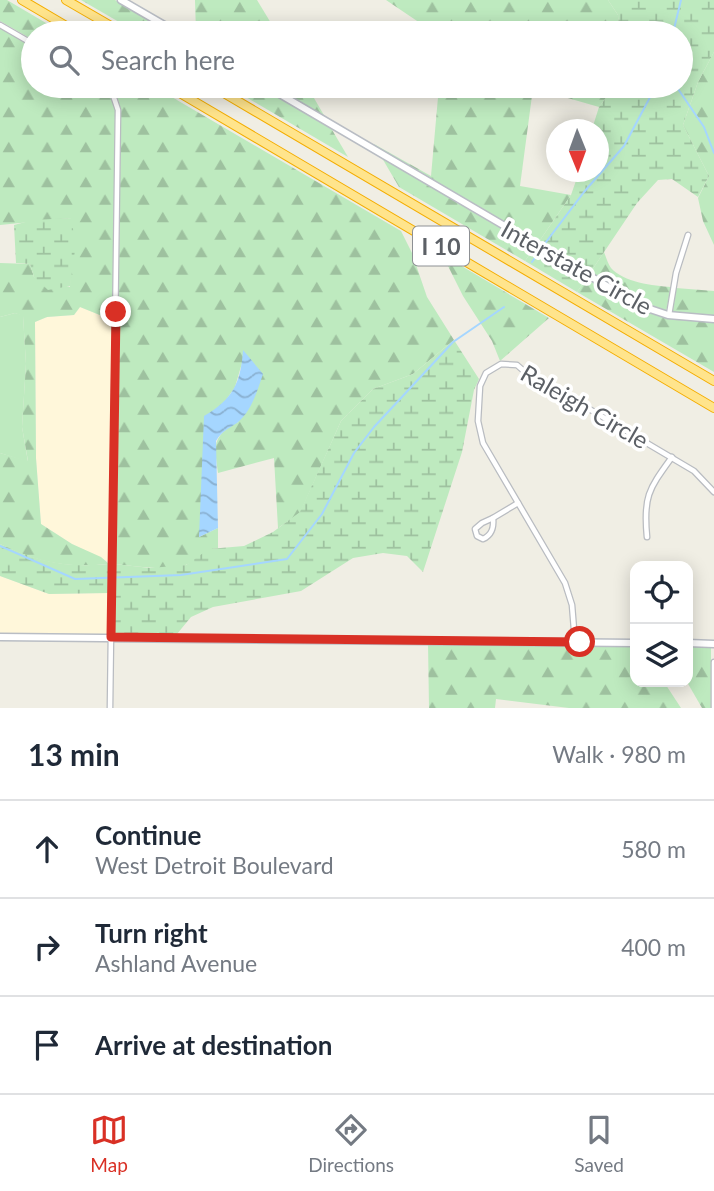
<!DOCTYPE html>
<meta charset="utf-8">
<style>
body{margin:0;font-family:Lato,sans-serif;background:#f6f6f7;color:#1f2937}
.controls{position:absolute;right:21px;bottom:21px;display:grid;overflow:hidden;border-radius:14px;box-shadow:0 4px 18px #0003}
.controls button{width:63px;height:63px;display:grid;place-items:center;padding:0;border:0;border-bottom:2px solid #e0e1e3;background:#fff;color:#1f2937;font:35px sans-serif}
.compass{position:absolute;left:546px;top:119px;width:63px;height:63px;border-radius:50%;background:#fff;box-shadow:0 4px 18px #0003;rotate:179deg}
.stop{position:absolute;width:21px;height:21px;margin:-16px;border:5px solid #d93025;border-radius:50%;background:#fff}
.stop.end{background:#d93025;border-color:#fff;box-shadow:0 2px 7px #0008}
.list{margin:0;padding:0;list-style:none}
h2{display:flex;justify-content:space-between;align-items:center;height:91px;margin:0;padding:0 28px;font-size:30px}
h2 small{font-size:23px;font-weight:400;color:#747a83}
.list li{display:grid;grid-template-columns:46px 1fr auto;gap:21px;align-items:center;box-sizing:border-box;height:98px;padding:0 28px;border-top:2px solid #e0e1e3}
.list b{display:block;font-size:26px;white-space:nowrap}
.list p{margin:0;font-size:23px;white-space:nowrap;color:#747a83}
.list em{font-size:23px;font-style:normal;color:#747a83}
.icon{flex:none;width:38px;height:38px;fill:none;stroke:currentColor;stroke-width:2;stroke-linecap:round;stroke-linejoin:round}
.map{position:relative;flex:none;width:714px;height:708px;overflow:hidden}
.search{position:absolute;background:#fff;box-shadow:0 4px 18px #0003;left:21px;right:21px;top:21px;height:77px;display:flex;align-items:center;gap:18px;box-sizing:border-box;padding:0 24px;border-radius:38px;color:#747a83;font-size:26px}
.sheet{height:385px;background:#fff}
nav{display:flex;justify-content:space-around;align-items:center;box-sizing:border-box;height:98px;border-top:2px solid #e0e1e3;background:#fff;font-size:19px;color:#747a83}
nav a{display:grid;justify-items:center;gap:4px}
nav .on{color:#d93025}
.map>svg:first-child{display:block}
.commercial{fill:#fff7da}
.grass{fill:#beeabf}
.forest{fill:url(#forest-firs)}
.wetland{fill:url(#wetland-marsh)}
.water{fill:url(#water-waves)}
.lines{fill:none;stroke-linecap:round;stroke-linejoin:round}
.stream{stroke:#a5d6ff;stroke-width:2}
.street-casing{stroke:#b9bcc1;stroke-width:7}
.secondary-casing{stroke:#b9bdc4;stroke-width:9}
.highway-casing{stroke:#f4ad00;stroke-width:10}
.street{stroke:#fff;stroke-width:4.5}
.secondary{stroke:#fff;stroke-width:6}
.highway{stroke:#ffe48c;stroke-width:8}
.route{stroke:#d93025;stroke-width:9}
.labels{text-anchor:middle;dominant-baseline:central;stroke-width:7;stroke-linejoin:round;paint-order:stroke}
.shield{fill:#fff;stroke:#8d9094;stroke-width:2}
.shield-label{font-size:23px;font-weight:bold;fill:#5c6066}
.street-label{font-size:24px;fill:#5c6066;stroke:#fff}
</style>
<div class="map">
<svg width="714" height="708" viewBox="0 0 714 708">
<defs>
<pattern id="forest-firs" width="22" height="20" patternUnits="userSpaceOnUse" patternTransform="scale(1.75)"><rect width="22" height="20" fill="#beeabf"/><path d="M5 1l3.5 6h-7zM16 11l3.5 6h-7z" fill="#9ec19f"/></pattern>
<pattern id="wetland-marsh" width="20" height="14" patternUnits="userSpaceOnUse" patternTransform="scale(1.75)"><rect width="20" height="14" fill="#beeabf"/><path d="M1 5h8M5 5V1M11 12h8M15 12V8" fill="none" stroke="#9ec19f"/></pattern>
<pattern id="water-waves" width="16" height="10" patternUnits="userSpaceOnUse" patternTransform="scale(1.75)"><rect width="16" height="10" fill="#a5d6ff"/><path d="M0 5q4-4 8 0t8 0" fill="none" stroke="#8ab1d2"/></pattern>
</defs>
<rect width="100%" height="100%" fill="#f0eee4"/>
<g class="commercial">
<path d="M80,307L112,320L109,562L72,544L41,524L36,458L35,322L47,317L74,315Z"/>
<path d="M0,576L49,594L109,593L108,634H0Z"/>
</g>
<path class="grass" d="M15,313L23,315L26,364L22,427L28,462L0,453V317Z"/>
<g class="forest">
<path d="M0,0H7L63,33H33V40L0,21Z"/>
<path d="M81,0H115L172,33H138Z"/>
<path d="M195,0H257L277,33H196Z"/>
<path d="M386,0H608L618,15L619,33H429L423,25Z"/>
<path d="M0,28L33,47V86H99L111,97L116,110L112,378V320L80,307L74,315L47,317L35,322L36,458L41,524L72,544L101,557L109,564C66,568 39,563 0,544V453L28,461L22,427L26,364L23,316L15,313L0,317V263L30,264L34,277L70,287L71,218L0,225Z"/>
<path d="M714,52V245L703,221L698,198L709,176L683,125L698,82Z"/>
<path d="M109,86H153L401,231L412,253L427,297L454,340L413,374L373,389L341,421L300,513L278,528L274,458L218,473C214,445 212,436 238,422L242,363L235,387L222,406L199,537L218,528V548C205,549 199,559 188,564C171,572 133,566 115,564L121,110L116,93Z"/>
<path d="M227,86H260L331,128L348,157Z"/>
<path d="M272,86H307L325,117Z"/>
<path d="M439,86H612L609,94L599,107L533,88L520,186L571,195L538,243L376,148L374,144L431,176Z"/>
<path d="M382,158L534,248L525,261L399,187Z"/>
<path d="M604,252C606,257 608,264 611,268C623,282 654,286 671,287L666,312L642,303L590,273Z"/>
<path d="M443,256V255L549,318L500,361L492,341L463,296Z"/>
<path d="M587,278L649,313L670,319L714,322V372L577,292Z"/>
<path d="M676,288L714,291V316L672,313Z"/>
<path d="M428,643L635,646V682H664L681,708H569L496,699L495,708H429Z"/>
<path d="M688,646L711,647V708H702L687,682Z"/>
</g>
<g class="wetland">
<path d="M608,0H714V52L698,82L683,125L709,176L698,197L672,179L658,180L637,203L590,273L538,243L571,195L579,172H598V130L592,129L599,107L609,94L612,86H681V33H619L618,15Z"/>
<path d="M72,218L75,250L70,286L48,290L34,277L30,264L16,263L14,225L33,220Z"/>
<path d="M534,248L587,278L577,292L525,261Z"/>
<path d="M454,340L479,379L474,390L462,452L423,572L407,556L383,553L353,558L301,591L213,607L191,617L177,634H114L115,564L150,568L186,565L209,549L244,546L273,532L300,512L341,421L373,389L413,374Z"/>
<path d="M0,544C39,562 66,568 109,564V593L49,594L0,576Z"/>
</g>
<path class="water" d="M243,350L263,374C257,391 252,411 237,423C228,429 222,431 216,441L218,528L199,537L204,416C232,400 241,383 243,350Z"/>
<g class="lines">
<g class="stream">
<path d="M673,33L681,0"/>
<path d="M676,86L704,127L714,153"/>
<path d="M543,246L584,192L624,146L656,86"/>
<path d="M532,262L540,251"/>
<path d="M0,546L75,579L181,575L287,559L322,514L354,453L374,427L453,342L504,307"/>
</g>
<g class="street-casing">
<g id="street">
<path d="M0,25L33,44"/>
<path d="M104,86L113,95L118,110L110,708"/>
<path d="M669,315L676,273L688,235"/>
<path d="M493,518C494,528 492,535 483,539L477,536L475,529L482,523Z"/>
<path d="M493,518L518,503"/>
<path d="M647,537C643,496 649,489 672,457"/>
<path d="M575,642L572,605L565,583L483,443L478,421L480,386L486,373L501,364L517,365L534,380L552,387L694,471L714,492"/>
<path d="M714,708V662"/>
</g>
</g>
<g class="secondary-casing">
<g id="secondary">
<path d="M121,0L178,33"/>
<path d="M266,86L641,306L668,315L714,319"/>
<path d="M0,637L635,643"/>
<path d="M688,643L714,644"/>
</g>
</g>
<g class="highway-casing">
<g id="highway">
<path d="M22,0L78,33"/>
<path d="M66,0L123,33"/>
<path d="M168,86L714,408"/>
<path d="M212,86L714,381"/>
</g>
</g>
<use href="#street" class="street"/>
<use href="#secondary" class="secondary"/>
<use href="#highway" class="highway"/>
</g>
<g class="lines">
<path class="route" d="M116,312L111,637L580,642"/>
</g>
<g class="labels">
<rect class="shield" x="413" y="226.5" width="56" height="39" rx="5"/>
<g class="shield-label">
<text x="441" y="246">I 10</text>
</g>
<g class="street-label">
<text transform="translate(577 267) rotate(29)">Interstate Circle</text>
<text transform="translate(585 406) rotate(30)">Raleigh Circle</text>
</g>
</g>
</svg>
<div class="controls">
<button><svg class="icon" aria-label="locate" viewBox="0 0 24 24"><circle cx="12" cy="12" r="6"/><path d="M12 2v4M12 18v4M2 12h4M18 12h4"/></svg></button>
<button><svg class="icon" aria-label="layers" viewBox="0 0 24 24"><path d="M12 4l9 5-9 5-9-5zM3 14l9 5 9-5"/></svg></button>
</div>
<svg class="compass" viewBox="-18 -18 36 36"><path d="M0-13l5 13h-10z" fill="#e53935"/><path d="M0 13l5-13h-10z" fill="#747a83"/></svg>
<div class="stop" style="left:580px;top:642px"></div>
<div class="stop end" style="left:116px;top:312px"></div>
<div class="search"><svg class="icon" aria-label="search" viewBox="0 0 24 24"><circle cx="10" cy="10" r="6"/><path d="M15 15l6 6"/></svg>Search here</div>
</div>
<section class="sheet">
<h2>13 min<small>Walk · 980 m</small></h2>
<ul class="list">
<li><svg class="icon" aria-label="ahead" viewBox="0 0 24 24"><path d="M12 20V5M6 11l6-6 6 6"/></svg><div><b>Continue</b><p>West Detroit Boulevard</p></div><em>580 m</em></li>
<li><svg class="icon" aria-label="right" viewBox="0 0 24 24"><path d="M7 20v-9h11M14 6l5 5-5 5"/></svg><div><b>Turn right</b><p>Ashland Avenue</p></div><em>400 m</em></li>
<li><svg class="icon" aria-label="arrive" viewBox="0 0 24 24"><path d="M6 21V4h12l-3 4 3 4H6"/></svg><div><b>Arrive at destination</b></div></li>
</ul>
</section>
<nav>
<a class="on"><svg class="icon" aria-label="map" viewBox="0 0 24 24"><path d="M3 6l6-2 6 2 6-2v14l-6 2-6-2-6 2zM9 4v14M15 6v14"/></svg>Map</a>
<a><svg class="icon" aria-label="directions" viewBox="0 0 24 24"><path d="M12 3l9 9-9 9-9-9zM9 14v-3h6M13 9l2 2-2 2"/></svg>Directions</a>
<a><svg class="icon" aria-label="saved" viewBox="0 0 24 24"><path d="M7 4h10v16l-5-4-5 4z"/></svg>Saved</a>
</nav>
